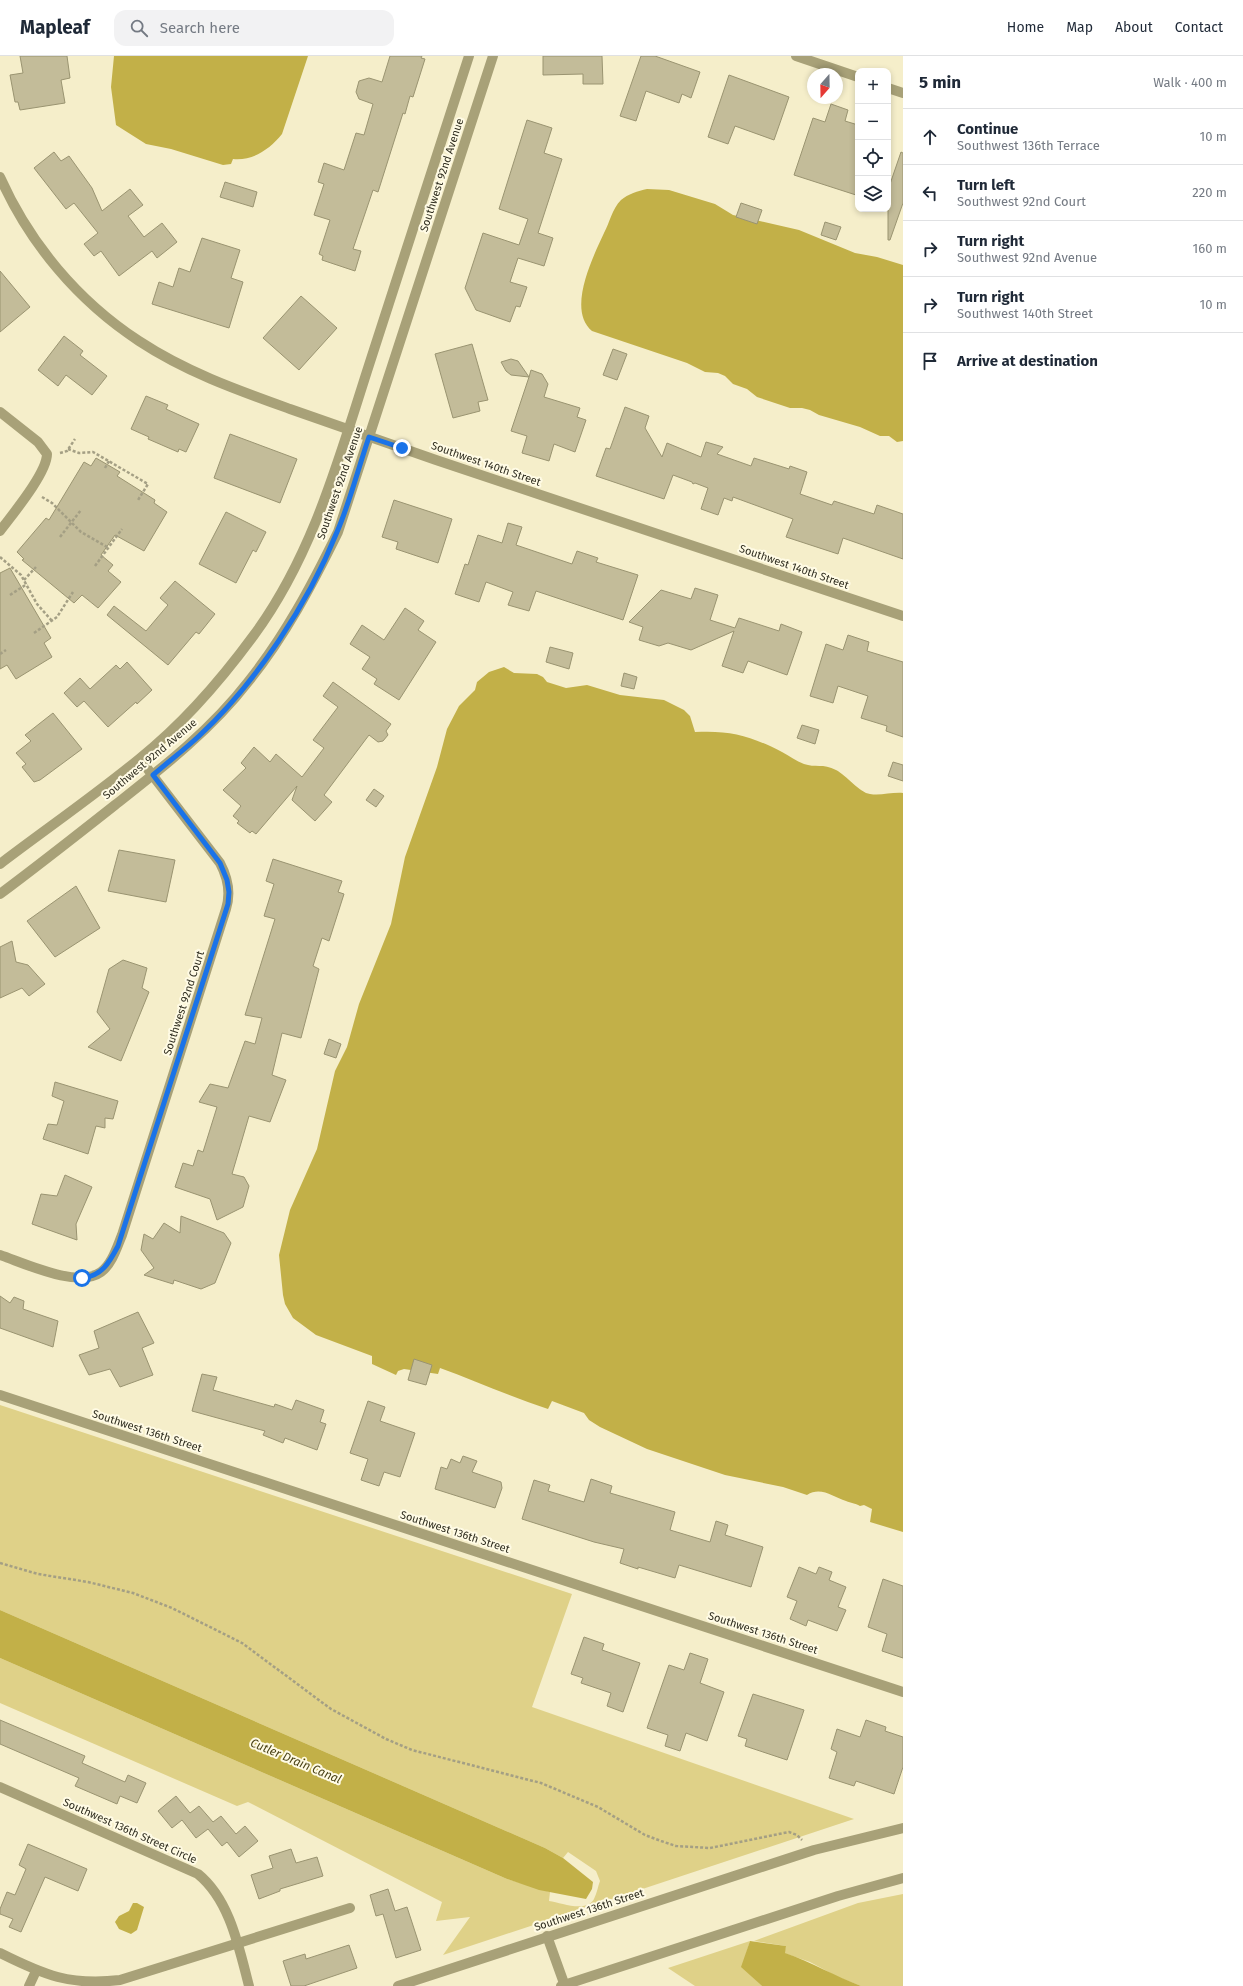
<!DOCTYPE html>
<meta charset="utf-8">
<style>
body{margin:0;font-family:"Fira Sans",sans-serif;background:#f2f2f3;color:#1f2937}
.controls{position:absolute;right:12px;top:12px;display:grid;overflow:hidden;border-radius:8px;box-shadow:0 2px 6px #0003}
.controls button{width:36px;height:36px;display:grid;place-items:center;padding:0;border:0;border-bottom:1px solid #e0e1e3;background:#fff;color:#1f2937;font:20px sans-serif}
.compass{position:absolute;left:807px;top:12px;width:36px;height:36px;border-radius:50%;background:#fff;box-shadow:0 2px 6px #0003;rotate:200deg}
.stop{position:absolute;width:12px;height:12px;margin:-9px;border:3px solid #1a73e8;border-radius:50%;background:#fff}
.stop.end{background:#1a73e8;border-color:#fff;box-shadow:0 1px 4px #0008}
.list{margin:0;padding:0;list-style:none}
h2{display:flex;justify-content:space-between;align-items:center;height:52px;margin:0;padding:0 16px;font-size:17px}
h2 small{font-size:13px;font-weight:400;color:#747a83}
.list li{display:grid;grid-template-columns:26px 1fr auto;gap:12px;align-items:center;box-sizing:border-box;height:56px;padding:0 16px;border-top:1px solid #e0e1e3}
.list b{display:block;font-size:15px;white-space:nowrap}
.list p{margin:0;font-size:13px;white-space:nowrap;color:#747a83}
.list em{font-size:13px;font-style:normal;color:#747a83}
.icon{flex:none;width:22px;height:22px;fill:none;stroke:currentColor;stroke-width:2;stroke-linecap:round;stroke-linejoin:round}
.map{position:relative;flex:none;width:903px;height:1930px;overflow:hidden}
header{display:flex;align-items:center;gap:24px;box-sizing:border-box;height:56px;padding:0 20px;background:#fff;border-bottom:1px solid #e0e1e3}
header strong{font-size:19px}
nav{display:flex;gap:22px;margin-inline-start:auto;font-size:14px}
.search{width:280px;height:36px;background:#f2f2f3;display:flex;align-items:center;gap:10px;box-sizing:border-box;padding:0 14px;border-radius:12px;color:#747a83;font-size:15px}
main{display:flex}
aside{flex:1;background:#fff}
.map>svg:first-child{display:block}
.grass{fill:#dfd188}
.water{fill:#c2b048}
.building{fill:#c3bc99;stroke:#9a9471}
.lines{fill:none;stroke-linecap:round;stroke-linejoin:round}
.path{stroke:#a49f84;stroke-width:2.5;stroke-dasharray:3 2;stroke-linecap:butt}
.minor{stroke:#a8a178;stroke-width:10}
.tertiary{stroke:#a8a178;stroke-width:10}
.route{stroke:#1a73e8;stroke-width:5}
.labels{text-anchor:middle;dominant-baseline:central;stroke-width:4;stroke-linejoin:round;paint-order:stroke}
.street-label{font-size:11px;fill:#302e20;stroke:#fffbe5}
.water-label{font-size:12px;font-style:italic;fill:#4b4318;stroke:#fffbe5}
</style>
<header>
<strong>Mapleaf</strong>
<div class="search"><svg class="icon" aria-label="search" viewBox="0 0 24 24"><circle cx="10" cy="10" r="6"/><path d="M15 15l6 6"/></svg>Search here</div>
<nav><a>Home</a><a>Map</a><a>About</a><a>Contact</a></nav>
</header>
<main>
<div class="map">
<svg width="903" height="1930" viewBox="0 0 903 1930">
<rect width="100%" height="100%" fill="#f5eeca"/>
<g class="grass">
<path d="M0,1349L572,1538L532,1651L854,1763L443,1899L470,1861L436,1865L442,1846L248,1746L237,1750L0,1647V1602L507,1823L550,1836L549,1845C562,1847 586,1857 594,1843C597,1837 598,1830 600,1825L596,1815L568,1796L563,1802L545,1792L0,1554Z"/>
<path d="M903,1838V1930H861L838,1921L810,1906L784,1897L786,1890L754,1885L858,1847Z"/>
<path d="M750,1885L742,1911L762,1930H695L668,1912Z"/>
</g>
<g class="water">
<path d="M114,0H308L282,78C270,93 253,105 233,103L231,108L223,109L171,93L146,88L116,69L111,31Z"/>
<path d="M647,133L669,134L715,148L733,159L799,174L855,197L877,201L903,209V385L897,386L889,380H880L860,371L819,359L810,354L802,352H790L757,341L747,333L733,328L725,320L718,317L705,316L687,307L592,275C566,254 594,199 604,177C610,166 612,153 621,144C628,138 638,135 647,133Z"/>
<path d="M504,611L514,617L537,618L543,621L547,626L566,632L587,629L620,639L664,644L684,654L690,660L695,676C730,674 751,680 782,696C790,700 796,705 804,708C815,712 823,707 836,714C846,719 860,737 870,738C880,740 892,736 903,737V1476L870,1466L872,1453L864,1449L860,1450C855,1447 851,1447 846,1445C833,1441 821,1430 807,1439L783,1431L725,1419L647,1393L600,1371L589,1364L584,1357L552,1345L548,1353C511,1341 476,1325 440,1312L438,1318L404,1313L398,1315L396,1319L372,1308V1300L316,1279L293,1262L285,1248L283,1239L279,1199L290,1154L317,1093L335,1015L347,991L359,948L391,868L405,801L437,711L447,673L459,650L475,634L477,626L489,616Z"/>
<path d="M0,1554L545,1792L563,1802L593,1826L592,1833L586,1843L539,1834L507,1823L0,1602Z"/>
<path d="M133,1847H137L144,1851L137,1874L131,1878L119,1873L115,1866L119,1860L129,1855Z"/>
<path d="M750,1885L786,1890L785,1897C811,1906 835,1920 861,1930H762L741,1911Z"/>
</g>
<g class="building">
<path d="M20,0H67L70,22L61,24L65,47L20,54L18,46H15L10,19L23,17Z"/>
<path d="M390,0H422L421,2L425,3L413,41L410,40L405,58L403,57L378,136L373,134L353,193L361,195L355,215L322,204L323,200L319,198L330,164L314,159L324,128L318,126L324,107L344,114L356,77L364,79L373,48L359,43L356,36L359,25L369,22L382,26Z"/>
<path d="M543,0H602L603,28H583V18L543,19Z"/>
<path d="M641,0H655L700,16L691,42L682,38L679,47L646,35L636,65L620,60Z"/>
<path d="M729,19L789,41L774,84L735,70L728,88L708,81Z"/>
<path d="M831,48L848,54L845,65L858,69V132L856,139L794,119L813,62L825,66Z"/>
<path d="M527,64L552,72L544,97L562,103L538,177L553,182L544,210L518,202L510,226L527,231L520,251L516,250L510,266L476,254L465,232L483,177L519,189L528,163L499,153Z"/>
<path d="M54,96L61,105L69,100L92,132L102,155L130,133L143,149L128,160L144,181L162,167L177,186L157,202L152,195L119,220L101,195L94,200L84,188L98,177L74,147L66,153L34,112Z"/>
<path d="M901,96L903,97V147L890,184H888V134Z"/>
<path d="M225,126L257,136L253,151L220,141Z"/>
<path d="M741,147L762,154L757,168L736,161Z"/>
<path d="M825,166L841,171L836,184L821,179Z"/>
<path d="M202,182L240,194L231,222L243,226L229,272L152,248L159,226L173,231L179,212L190,216Z"/>
<path d="M0,215L30,251L0,276Z"/>
<path d="M301,240L337,272L299,314L263,282Z"/>
<path d="M64,280L83,295L80,299L107,320L92,339L66,319L58,330L38,314Z"/>
<path d="M472,288L488,344L478,346L480,355L453,362L435,298Z"/>
<path d="M613,293L627,298L617,324L603,319Z"/>
<path d="M511,303L518,305L529,321L531,314L542,318L548,328L544,341L580,352L577,361L586,364L575,396L554,388L549,405L522,397L527,380L511,375L529,321L511,319L506,315L501,306Z"/>
<path d="M146,340L168,349L166,353L199,368L186,396L179,393L178,396L148,383L149,381L131,373Z"/>
<path d="M625,351L649,360L645,372L662,401L667,387L701,401L706,386L723,391L717,398L751,410L754,402L786,412L789,413L790,410L807,416L800,438L832,449L834,445L874,458L877,449L903,458V503L843,482L838,498L786,481L793,463L733,441L732,445L724,442L718,459L701,453L708,432L695,427L693,428L692,426L673,419L664,443L596,420L606,392L610,393Z"/>
<path d="M230,378L297,403L280,447L214,422Z"/>
<path d="M96,402L120,416L117,420L155,444L154,447L167,456L144,495L115,479L101,499L113,509L108,515L121,526L98,552L82,539L74,547L22,504L24,503L17,496L46,462L49,464L84,406L91,410Z"/>
<path d="M394,444L452,463L438,507L396,493L398,486L382,481Z"/>
<path d="M226,456L266,476L256,496L253,494L236,527L199,508Z"/>
<path d="M508,467L522,471L516,489L572,508L577,495L598,502L596,506L638,519L623,564L536,535L529,555L508,549L513,536L486,526L479,546L455,538L465,508L468,509L478,479L502,487Z"/>
<path d="M10,512L51,582L44,587L52,601L16,623L7,609L0,613V517Z"/>
<path d="M175,525L215,558L199,578L196,576L168,609L107,559L114,550L146,575L168,549L160,542Z"/>
<path d="M695,532L718,539L710,564L735,572L739,562L779,575L781,568L802,576L787,619L748,605L743,617L722,610L734,575L691,594L668,587L659,590L639,584L643,571L629,566L661,534L691,543Z"/>
<path d="M405,552L424,565L418,574L436,586L399,644L374,628L377,623L362,613L370,601L350,588L362,569L384,584Z"/>
<path d="M848,579L869,586L867,595L903,606V681L886,675L887,670L861,662L868,640L838,630L833,647L810,640L826,588L843,594Z"/>
<path d="M550,591L573,597L569,613L546,606Z"/>
<path d="M127,606L152,634L137,648L136,646L108,671L84,645L77,651L64,637L80,622L90,633L116,609L120,613Z"/>
<path d="M624,617L637,621L634,633L621,630Z"/>
<path d="M333,626L391,668L386,675L388,679L383,685L378,686L369,679L324,739L332,746L315,765L292,744L297,730L256,778L252,775L250,777L237,767L239,765L233,760L241,750L223,734L246,712L241,707L254,691L270,706L276,698L302,721L324,692L313,684L338,651L323,640Z"/>
<path d="M53,657L82,693L40,724L34,726L22,711L26,708L16,697L31,685L25,679Z"/>
<path d="M802,669L819,674L815,688L797,682Z"/>
<path d="M893,706L903,709V725L888,720Z"/>
<path d="M374,733L384,740L376,751L366,744Z"/>
<path d="M119,794L175,804L166,846L108,835Z"/>
<path d="M273,803L342,825L338,836L344,838L329,885L322,882L313,910L319,913L301,982L282,977L272,1019L286,1024L270,1066L249,1060L232,1118L244,1121L249,1130L243,1151L217,1164L210,1143L175,1131L183,1107L193,1110L198,1094L203,1096L217,1051L199,1046L210,1028L228,1032L245,985L255,988L262,962L245,959L275,863L264,860L274,828L266,825Z"/>
<path d="M76,830L100,872L55,901L27,865Z"/>
<path d="M12,885L16,906L28,909L45,928L29,940L22,932L0,942V891Z"/>
<path d="M123,904L147,912L142,932L149,936L121,1005L88,991L110,973L97,956L109,913Z"/>
<path d="M329,983L341,988L336,1002L324,998Z"/>
<path d="M55,1026L118,1045L113,1063L105,1062V1072L96,1070L88,1098L43,1083L48,1068L57,1069L64,1045L52,1040Z"/>
<path d="M65,1119L92,1131L76,1168L77,1184L32,1168L41,1138L57,1140Z"/>
<path d="M181,1160L224,1177L231,1187L215,1227L201,1233L174,1224L173,1228L144,1219L154,1212L141,1194L144,1178L153,1183L164,1167L180,1177Z"/>
<path d="M0,1240L10,1247L14,1241L24,1245L23,1253L58,1265L53,1291L0,1272Z"/>
<path d="M138,1256L154,1287L142,1292L153,1319L120,1331L110,1313L89,1319L79,1299L99,1292L94,1275Z"/>
<path d="M414,1303L432,1309L426,1329L408,1324Z"/>
<path d="M202,1318L217,1321L213,1334L274,1351L275,1348L292,1354L296,1344L324,1354L320,1366L326,1368L317,1394L285,1382L283,1387L263,1379L265,1375L192,1355Z"/>
<path d="M368,1345L385,1351L380,1365L415,1377L400,1421L384,1416L379,1430L361,1424L368,1403L350,1397Z"/>
<path d="M463,1400L477,1405L472,1416L501,1426L502,1432L495,1452L435,1433L441,1411L447,1413L451,1403L460,1407Z"/>
<path d="M591,1423L612,1430L610,1437L675,1456L670,1474L710,1486L716,1465L728,1469L725,1479L763,1491L751,1531L679,1509L675,1522L638,1511V1513L620,1507L624,1493L594,1486L522,1463L534,1424L550,1429L548,1435L584,1446Z"/>
<path d="M799,1511L816,1518L819,1511L832,1516L829,1524L846,1531L838,1551L846,1554L837,1575L808,1564L806,1570L790,1563L797,1545L787,1541Z"/>
<path d="M883,1523L903,1530V1602L882,1595L887,1578L868,1571Z"/>
<path d="M584,1581L604,1588L602,1594L640,1607L623,1656L607,1650L611,1637L581,1627L583,1622L571,1618Z"/>
<path d="M690,1597L708,1603L700,1627L724,1636L707,1685L686,1677L680,1695L665,1690L668,1679L647,1672L669,1609L684,1614Z"/>
<path d="M753,1638L804,1654L787,1704L745,1690L747,1683L738,1680Z"/>
<path d="M0,1664L85,1700L82,1707L125,1726L128,1719L146,1727L137,1747L120,1740L117,1748L75,1730L79,1722L0,1688Z"/>
<path d="M866,1664L886,1671L885,1675L903,1681V1711L894,1738L856,1725L854,1730L829,1722L837,1696L831,1693L837,1673L860,1681Z"/>
<path d="M176,1740L190,1757L199,1750L213,1766L221,1760L236,1778L245,1770L258,1785L239,1801L227,1786L222,1790L208,1773L196,1782L182,1764L172,1772L158,1755Z"/>
<path d="M28,1788L87,1813L78,1835L45,1821L21,1876L9,1871L13,1863L0,1858V1853L7,1836L15,1839L26,1813L19,1809Z"/>
<path d="M291,1793L296,1807L317,1801L323,1820L280,1833V1835L259,1843L251,1819L273,1812L269,1800Z"/>
<path d="M388,1833L395,1855L407,1851L421,1894L396,1902L383,1858L376,1860L370,1839Z"/>
<path d="M349,1889L357,1912L304,1930H291L283,1905L305,1898L306,1903Z"/>
</g>
<g class="lines">
<g class="path">
<path d="M68,393L79,397L93,396L148,428L138,444"/>
<path d="M60,397L67,395L75,383"/>
<path d="M105,412L109,405"/>
<path d="M42,441L52,447L81,476L109,492"/>
<path d="M60,481L81,454"/>
<path d="M0,501L21,519L37,548L52,565"/>
<path d="M95,510L122,473"/>
<path d="M24,524L36,511"/>
<path d="M10,539L27,528"/>
<path d="M34,577L57,561L73,536"/>
<path d="M0,598L6,594"/>
<path d="M0,1507L38,1518L88,1526L133,1537L172,1552L242,1587L331,1653L386,1683L412,1694L541,1727L598,1751L645,1779L661,1785L676,1790L710,1792L789,1776L797,1779L802,1784"/>
</g>
<g class="minor">
<path d="M796,0L858,21"/>
<path d="M888,32L903,37"/>
<path d="M0,121C30,188 78,245 139,285C186,316 237,334 290,353C338,370 387,387 436,404C592,456 747,508 903,560"/>
<path d="M0,356L38,386L47,398C47,417 12,459 0,475"/>
<path d="M0,1199C24,1207 78,1233 101,1216C112,1208 117,1191 122,1179L226,853C231,837 228,822 220,807L140,703"/>
<path d="M0,1339L903,1636"/>
<path d="M0,1731L198,1818C230,1844 239,1892 249,1930"/>
<path d="M547,1880L565,1930"/>
<path d="M0,1897C44,1919 70,1930 120,1924L350,1852"/>
<path d="M29,1930L36,1915"/>
</g>
<g class="tertiary">
<path d="M0,808C46,773 94,740 139,703C183,668 221,624 254,579C313,499 339,402 369,309C402,206 436,103 469,0"/>
<path d="M0,838C39,809 77,779 115,749C162,712 211,674 248,626C285,580 312,529 338,476L493,0"/>
<path d="M398,1930L814,1794L903,1772"/>
<path d="M561,1930L838,1840L903,1822"/>
</g>
</g>
<g class="lines">
<path class="route" d="M82,1222C102,1220 109,1207 118,1190L228,848L229,836L227,824L220,807L153,719C168,706 184,694 199,680C256,627 308,548 337,476C350,446 358,413 369,381L402,392"/>
</g>
<g class="labels">
<g class="street-label">
<text transform="translate(442 119) rotate(-72)">Southwest 92nd Avenue</text>
<text transform="translate(486 408) rotate(19)">Southwest 140th Street</text>
<text transform="translate(340 427) rotate(-71)">Southwest 92nd Avenue</text>
<text transform="translate(794 511) rotate(19)">Southwest 140th Street</text>
<text transform="translate(150 703) rotate(-40)">Southwest 92nd Avenue</text>
<text transform="translate(184 947) rotate(-72)">Southwest 92nd Court</text>
<text transform="translate(147 1375) rotate(18)">Southwest 136th Street</text>
<text transform="translate(455 1476) rotate(18)">Southwest 136th Street</text>
<text transform="translate(763 1577) rotate(18)">Southwest 136th Street</text>
<text transform="translate(130 1775) rotate(24)">Southwest 136th Street Circle</text>
<text transform="translate(589 1854) rotate(-18)">Southwest 136th Street</text>
</g>
<g class="water-label">
<text transform="translate(296 1705) rotate(23)">Cutler Drain Canal</text>
</g>
</g>
</svg>
<div class="controls">
<button>+</button>
<button>−</button>
<button><svg class="icon" aria-label="locate" viewBox="0 0 24 24"><circle cx="12" cy="12" r="6"/><path d="M12 2v4M12 18v4M2 12h4M18 12h4"/></svg></button>
<button><svg class="icon" aria-label="layers" viewBox="0 0 24 24"><path d="M12 4l9 5-9 5-9-5zM3 14l9 5 9-5"/></svg></button>
</div>
<svg class="compass" viewBox="-18 -18 36 36"><path d="M0-13l5 13h-10z" fill="#e53935"/><path d="M0 13l5-13h-10z" fill="#747a83"/></svg>
<div class="stop" style="left:82px;top:1222px"></div>
<div class="stop end" style="left:402px;top:392px"></div>
</div>
<aside>
<h2>5 min<small>Walk · 400 m</small></h2>
<ul class="list">
<li><svg class="icon" aria-label="ahead" viewBox="0 0 24 24"><path d="M12 20V5M6 11l6-6 6 6"/></svg><div><b>Continue</b><p>Southwest 136th Terrace</p></div><em>10 m</em></li>
<li><svg class="icon" aria-label="left" viewBox="0 0 24 24"><path d="M17 20v-9H6M10 6l-5 5 5 5"/></svg><div><b>Turn left</b><p>Southwest 92nd Court</p></div><em>220 m</em></li>
<li><svg class="icon" aria-label="right" viewBox="0 0 24 24"><path d="M7 20v-9h11M14 6l5 5-5 5"/></svg><div><b>Turn right</b><p>Southwest 92nd Avenue</p></div><em>160 m</em></li>
<li><svg class="icon" aria-label="right" viewBox="0 0 24 24"><path d="M7 20v-9h11M14 6l5 5-5 5"/></svg><div><b>Turn right</b><p>Southwest 140th Street</p></div><em>10 m</em></li>
<li><svg class="icon" aria-label="arrive" viewBox="0 0 24 24"><path d="M6 21V4h12l-3 4 3 4H6"/></svg><div><b>Arrive at destination</b></div></li>
</ul>
</aside>
</main>
